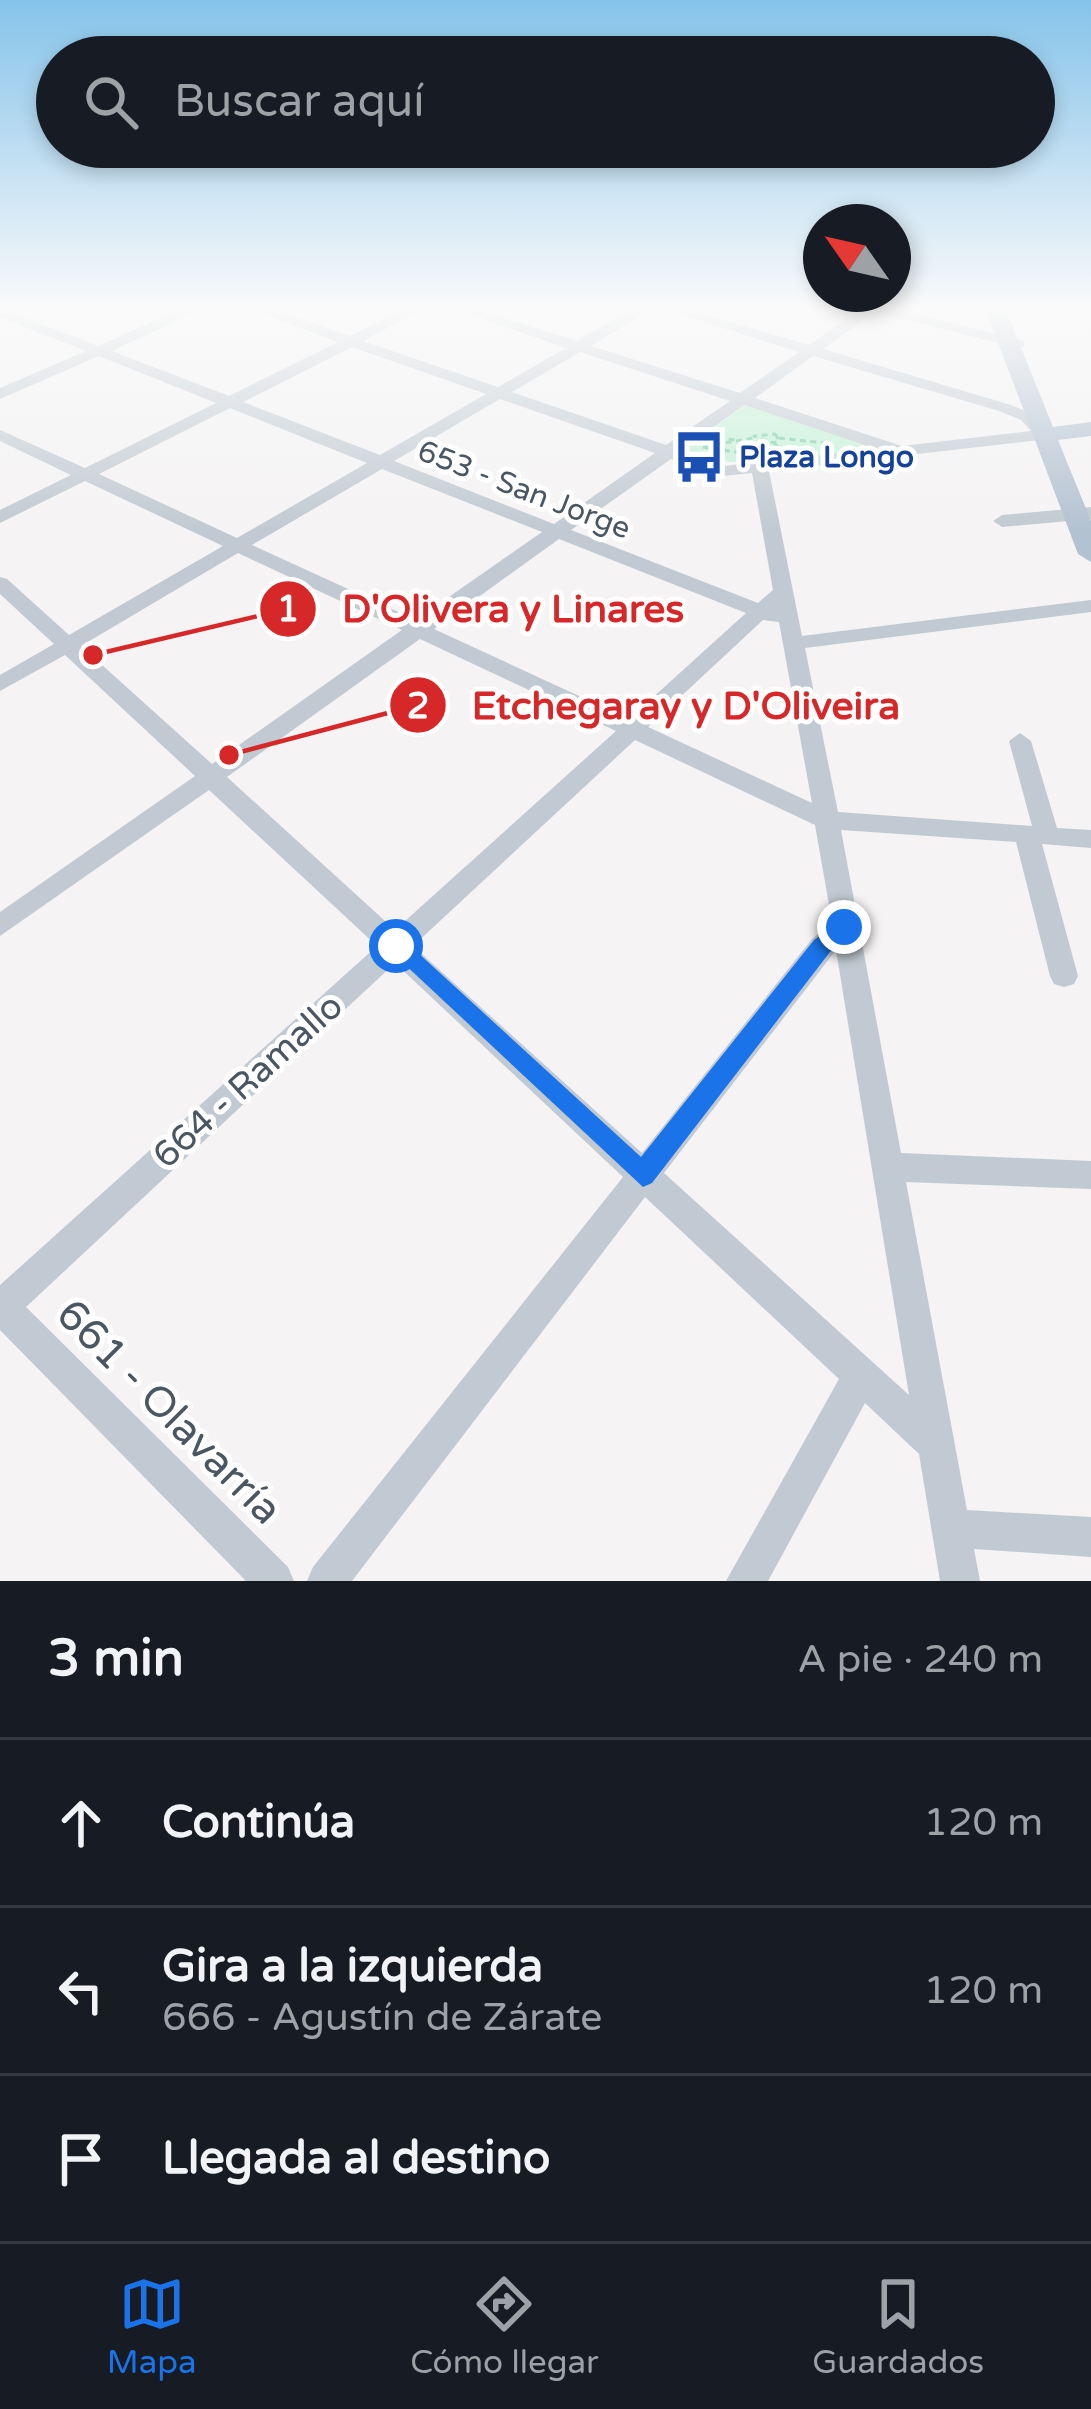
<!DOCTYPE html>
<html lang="es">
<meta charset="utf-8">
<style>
body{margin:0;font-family:"Varela Round",sans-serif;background:#242831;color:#f1f3f6}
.compass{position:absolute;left:803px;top:204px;width:108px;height:108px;border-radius:50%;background:#171b24;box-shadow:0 6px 18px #0003;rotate:304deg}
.stop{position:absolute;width:36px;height:36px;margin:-27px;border:9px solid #1a73e8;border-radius:50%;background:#fff}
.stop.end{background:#1a73e8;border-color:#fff;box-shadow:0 3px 12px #0008}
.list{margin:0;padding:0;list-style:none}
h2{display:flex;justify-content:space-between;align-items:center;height:156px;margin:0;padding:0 48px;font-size:51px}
h2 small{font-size:39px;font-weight:400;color:#9ea1a6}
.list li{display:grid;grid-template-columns:78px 1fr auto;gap:36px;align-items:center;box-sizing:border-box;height:168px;padding:0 48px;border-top:3px solid #363941}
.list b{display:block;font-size:45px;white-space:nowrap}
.list p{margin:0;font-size:39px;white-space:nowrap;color:#9ea1a6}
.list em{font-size:39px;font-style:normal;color:#9ea1a6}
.icon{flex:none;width:66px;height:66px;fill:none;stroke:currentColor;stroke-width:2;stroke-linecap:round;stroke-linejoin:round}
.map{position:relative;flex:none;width:1091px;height:1581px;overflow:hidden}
.search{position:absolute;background:#171b24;box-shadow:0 6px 18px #0003;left:36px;right:36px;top:36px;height:132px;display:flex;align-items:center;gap:30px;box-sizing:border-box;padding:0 42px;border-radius:66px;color:#9ea1a6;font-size:45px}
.sheet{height:660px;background:#171b24}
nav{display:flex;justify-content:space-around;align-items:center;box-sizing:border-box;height:168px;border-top:3px solid #363941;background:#171b24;font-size:33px;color:#9ea1a6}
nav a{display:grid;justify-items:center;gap:6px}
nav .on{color:#1a73e8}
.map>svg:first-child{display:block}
.green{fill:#c3f1d5}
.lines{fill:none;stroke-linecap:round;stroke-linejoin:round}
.path{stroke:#7ad0a6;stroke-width:3;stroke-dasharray:6 4.5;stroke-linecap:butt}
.minor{fill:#c1cad2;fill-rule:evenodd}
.major{fill:#b3c2d1;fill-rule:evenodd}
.route{fill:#1a73e8}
.labels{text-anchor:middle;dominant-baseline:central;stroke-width:10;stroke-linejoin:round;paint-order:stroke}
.far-transit-label{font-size:30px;font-weight:bold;fill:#164399;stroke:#fff;text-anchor:start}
.far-street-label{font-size:30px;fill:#4a5661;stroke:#fff}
.street-label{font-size:36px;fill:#4a5661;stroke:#fff}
.near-street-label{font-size:42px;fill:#4a5661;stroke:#fff}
.leader{fill:none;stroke:#d62828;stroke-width:4.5}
.callout-dot{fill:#d62828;stroke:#fff;stroke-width:4.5}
.mark-label{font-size:36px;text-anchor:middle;font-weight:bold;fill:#fff}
.callout-label{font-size:39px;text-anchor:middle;font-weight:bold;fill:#d62828;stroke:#fff;stroke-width:10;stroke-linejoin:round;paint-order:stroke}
</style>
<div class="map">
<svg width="1091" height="1581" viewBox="0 0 1091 1581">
<rect width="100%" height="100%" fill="#f5f3f3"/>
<path class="green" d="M745,405L874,446L873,450C808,457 743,473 681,452Z"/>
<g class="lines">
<g class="path">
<path d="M775,434L779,440L774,443L754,436Z"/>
<path d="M718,438L738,440"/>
<path d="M779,438L825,443"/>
<path d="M774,443L781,450"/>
<path d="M705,446L754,438"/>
<path d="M703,447L735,452L763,445"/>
</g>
<g class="minor">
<path d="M0,308L98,346L184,308H204L112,351L229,396L338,342L247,308H269L350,336L406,308H425L363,341L498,387L566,348L451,308H473L577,341L634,308H652L591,346L740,393L799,352L660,308H683L809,345L861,308H893L1024,341V347L1019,348L874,312L823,349L1011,405L1033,414L1051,435L1049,439L769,471L802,636L1091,600V612L805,648L838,812L1032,826L1009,741L1020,733L1031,741L1057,828L1091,830V848L1042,844L1078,976L1074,984L1064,987L1054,984L1050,976L1016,842L841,830L901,1153L1091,1161V1189L906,1182L967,1510L1091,1517V1557L974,1549L980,1581H940L919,1454L865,1403L768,1581H726L839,1379L645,1197L352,1581H307L313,1567L623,1177L395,963L26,1307L288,1567L294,1581H246L0,1330V1285L377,946L209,790L0,936V912L195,776L65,655L0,691V675L54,644L0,594V577L7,579L69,635L223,546L85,481L0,523V510L71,475L0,441V430L85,468L216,403L99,356L0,399V388L86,351L0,317ZM352,347L486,394L380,455L243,402ZM580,352L730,401L666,445L512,392ZM813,356L999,411L1021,420L1031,431L902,446L755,398ZM500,399L655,453L554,524L394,461ZM744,405L877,449L724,466L681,451ZM230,408L367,463L237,538L99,474ZM671,459L723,476L752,473L773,590L758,603L571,530ZM382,469L542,532L416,620L252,545ZM559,539L746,613L629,719L434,629ZM238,553L402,630L212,764L81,646ZM763,620L779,622L812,803L648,727ZM420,639L616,731L395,930L227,777ZM635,740L815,825L832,922L812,939L642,1153L413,946ZM836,950L909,1395L664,1173Z"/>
<path d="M1091,507V519L1002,527L993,521L1002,515Z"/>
</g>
<path class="major" d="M985,308H1005L1053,427L1091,422V436L1058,440L1091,521V562L1078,554Z"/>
</g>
<linearGradient id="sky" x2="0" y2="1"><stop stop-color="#85c3ea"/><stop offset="0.58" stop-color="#fafafa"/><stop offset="1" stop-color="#fafafa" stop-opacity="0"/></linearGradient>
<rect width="1091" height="530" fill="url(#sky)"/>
<path class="route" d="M844,918L852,921V933L830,952L652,1183L643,1187L385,946L396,938L404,940L641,1157L814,940Z"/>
<defs>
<g id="bus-bare" transform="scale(4.14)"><path d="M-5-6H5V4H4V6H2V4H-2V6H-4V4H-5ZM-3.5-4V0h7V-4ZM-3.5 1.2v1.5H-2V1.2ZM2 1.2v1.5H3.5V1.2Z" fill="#1a4fb4" stroke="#fff" stroke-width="2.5" paint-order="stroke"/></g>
</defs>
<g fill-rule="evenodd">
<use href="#bus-bare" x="699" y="457"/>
</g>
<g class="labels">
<g class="far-transit-label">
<text x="739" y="457">Plaza Longo</text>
</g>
<g class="far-street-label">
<text transform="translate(524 490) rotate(21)">653 - San Jorge</text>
</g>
<g class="street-label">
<text transform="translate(248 1081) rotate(-42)">664 - Ramallo</text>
</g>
<g class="near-street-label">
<text transform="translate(169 1412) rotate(45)">661 - Olavarría</text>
</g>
</g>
<path class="leader" d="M93 655L288 609M229 755L418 705"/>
<g class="callout-dot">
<circle cx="93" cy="655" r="12"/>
<circle cx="229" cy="755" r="12"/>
<circle cx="288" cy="609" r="30"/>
<circle cx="418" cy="705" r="30"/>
</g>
<g class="mark-label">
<text x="288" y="621">1</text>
<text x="418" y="718">2</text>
</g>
<g class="callout-label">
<text x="513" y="622">D'Olivera y Linares</text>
<text x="686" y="719">Etchegaray y D'Oliveira</text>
</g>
</svg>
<svg class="compass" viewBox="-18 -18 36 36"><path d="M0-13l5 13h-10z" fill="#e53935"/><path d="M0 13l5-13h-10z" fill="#9ea1a6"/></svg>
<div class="stop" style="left:396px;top:946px"></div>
<div class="stop end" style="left:844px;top:927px"></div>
<div class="search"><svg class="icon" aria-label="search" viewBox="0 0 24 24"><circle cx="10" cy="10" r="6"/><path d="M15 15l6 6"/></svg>Buscar aquí</div>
</div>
<section class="sheet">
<h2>3 min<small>A pie · 240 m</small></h2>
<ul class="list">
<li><svg class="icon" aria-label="ahead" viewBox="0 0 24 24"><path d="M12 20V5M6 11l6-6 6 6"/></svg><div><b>Continúa</b></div><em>120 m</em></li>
<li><svg class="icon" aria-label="left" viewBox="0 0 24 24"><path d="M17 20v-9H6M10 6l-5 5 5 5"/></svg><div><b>Gira a la izquierda</b><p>666 - Agustín de Zárate</p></div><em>120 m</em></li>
<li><svg class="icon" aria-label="arrive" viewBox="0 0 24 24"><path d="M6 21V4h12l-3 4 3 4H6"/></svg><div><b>Llegada al destino</b></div></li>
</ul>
</section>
<nav>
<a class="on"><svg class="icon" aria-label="map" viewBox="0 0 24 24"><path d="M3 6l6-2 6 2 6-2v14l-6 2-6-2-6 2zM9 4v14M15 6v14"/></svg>Mapa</a>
<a><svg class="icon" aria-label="directions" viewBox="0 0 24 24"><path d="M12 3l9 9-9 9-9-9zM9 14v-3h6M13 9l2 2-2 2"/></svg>Cómo llegar</a>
<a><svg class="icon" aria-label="saved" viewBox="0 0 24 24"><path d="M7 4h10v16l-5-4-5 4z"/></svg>Guardados</a>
</nav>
